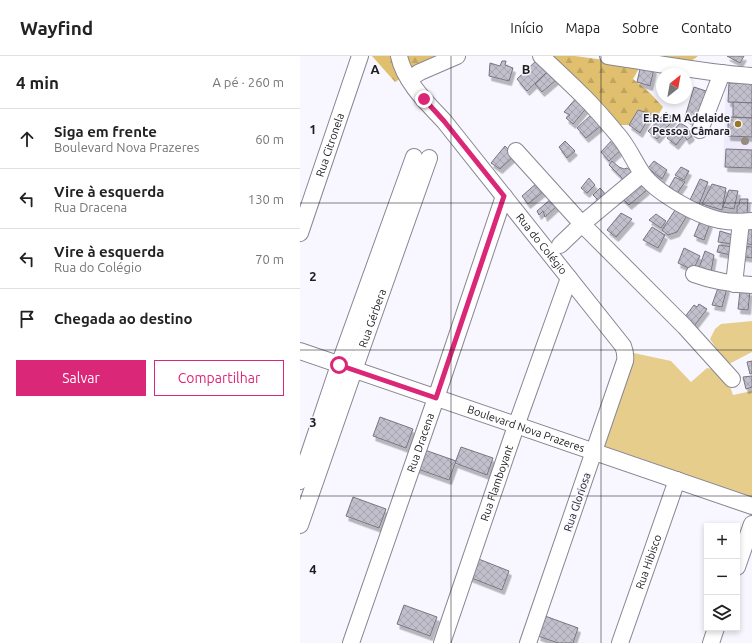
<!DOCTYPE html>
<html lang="pt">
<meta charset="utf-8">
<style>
body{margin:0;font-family:Ubuntu,sans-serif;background:#f6f6f6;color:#222}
.controls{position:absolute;right:12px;bottom:12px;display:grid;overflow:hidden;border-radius:0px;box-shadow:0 2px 6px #0003}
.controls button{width:36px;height:36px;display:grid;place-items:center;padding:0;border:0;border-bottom:1px solid #e0e0e0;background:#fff;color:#222;font:20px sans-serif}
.compass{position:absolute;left:356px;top:12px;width:36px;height:36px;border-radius:50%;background:#fff;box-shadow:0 2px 6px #0003;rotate:31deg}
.stop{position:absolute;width:12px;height:12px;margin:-9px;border:3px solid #db2777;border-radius:50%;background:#fff}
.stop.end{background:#db2777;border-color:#fff;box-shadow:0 1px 4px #0008}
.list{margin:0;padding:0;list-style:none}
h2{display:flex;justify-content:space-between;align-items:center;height:52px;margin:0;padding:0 16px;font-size:17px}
h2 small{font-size:13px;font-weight:400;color:#767676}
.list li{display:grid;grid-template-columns:26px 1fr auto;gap:12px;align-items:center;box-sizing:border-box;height:60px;padding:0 16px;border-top:1px solid #e0e0e0}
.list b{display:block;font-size:15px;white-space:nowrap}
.list p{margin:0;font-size:13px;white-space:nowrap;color:#767676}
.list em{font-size:13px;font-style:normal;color:#767676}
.actions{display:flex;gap:8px;padding:12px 16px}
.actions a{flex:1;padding:9px 0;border:1px solid #db2777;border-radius:0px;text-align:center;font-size:14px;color:#db2777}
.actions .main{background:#db2777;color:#fff}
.icon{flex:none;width:22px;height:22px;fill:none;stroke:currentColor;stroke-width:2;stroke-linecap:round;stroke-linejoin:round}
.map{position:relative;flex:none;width:452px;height:587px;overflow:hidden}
header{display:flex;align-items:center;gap:24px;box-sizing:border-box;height:56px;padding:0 20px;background:#fff;border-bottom:1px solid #e0e0e0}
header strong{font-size:19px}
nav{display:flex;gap:22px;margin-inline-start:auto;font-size:14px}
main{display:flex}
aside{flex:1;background:#fff}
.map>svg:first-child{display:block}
.built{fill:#efebfc}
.green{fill:#e7cd8c}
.forest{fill:url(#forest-firs)}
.building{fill:url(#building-cross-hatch);stroke:#787581;filter:url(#shadow)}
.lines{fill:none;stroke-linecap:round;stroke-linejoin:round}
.minor-casing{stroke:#888692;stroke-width:18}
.minor{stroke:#fff;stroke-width:16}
.tree{fill:#948c7c}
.route{stroke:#db2777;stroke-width:5}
.grid{fill:none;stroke:#1d1c21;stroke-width:1;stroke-opacity:0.55}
.poi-dot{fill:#977922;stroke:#f8f7ff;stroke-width:1.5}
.labels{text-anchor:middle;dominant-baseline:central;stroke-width:3;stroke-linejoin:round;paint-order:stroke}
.poi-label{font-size:11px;font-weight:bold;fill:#1d1c21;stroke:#f8f7ff;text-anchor:end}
.street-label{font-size:11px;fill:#1d1c21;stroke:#f8f7ff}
.grid-label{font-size:13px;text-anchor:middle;font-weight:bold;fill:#1d1c21;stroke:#f8f7ff;stroke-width:3;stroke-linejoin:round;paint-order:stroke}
</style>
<header>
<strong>Wayfind</strong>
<nav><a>Início</a><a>Mapa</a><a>Sobre</a><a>Contato</a></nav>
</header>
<main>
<aside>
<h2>4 min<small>A pé · 260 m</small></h2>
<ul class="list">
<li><svg class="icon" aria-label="ahead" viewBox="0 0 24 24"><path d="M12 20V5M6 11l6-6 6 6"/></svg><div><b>Siga em frente</b><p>Boulevard Nova Prazeres</p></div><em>60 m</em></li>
<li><svg class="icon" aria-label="left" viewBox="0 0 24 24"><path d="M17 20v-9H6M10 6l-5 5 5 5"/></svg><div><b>Vire à esquerda</b><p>Rua Dracena</p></div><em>130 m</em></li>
<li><svg class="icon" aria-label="left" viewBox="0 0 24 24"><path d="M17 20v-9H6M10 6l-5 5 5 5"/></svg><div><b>Vire à esquerda</b><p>Rua do Colégio</p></div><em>70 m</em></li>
<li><svg class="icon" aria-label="arrive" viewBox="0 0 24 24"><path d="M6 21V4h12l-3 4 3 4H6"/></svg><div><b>Chegada ao destino</b></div></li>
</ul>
<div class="actions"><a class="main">Salvar</a><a>Compartilhar</a></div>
</aside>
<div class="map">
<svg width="452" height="587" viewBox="0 0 452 587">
<defs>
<pattern id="forest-firs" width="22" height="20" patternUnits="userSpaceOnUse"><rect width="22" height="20" fill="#e0c06e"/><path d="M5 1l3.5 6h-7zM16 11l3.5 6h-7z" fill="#c0a45f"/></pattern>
<pattern id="building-cross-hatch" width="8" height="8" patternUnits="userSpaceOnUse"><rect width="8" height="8" fill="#c2bfcc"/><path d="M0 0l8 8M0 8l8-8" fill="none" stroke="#a6a4af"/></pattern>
<filter id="shadow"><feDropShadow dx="2.5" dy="4.5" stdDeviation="0" flood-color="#0004"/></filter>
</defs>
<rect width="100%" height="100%" fill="#f8f7ff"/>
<path class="built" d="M426,22L452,24V114L423,112Z"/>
<g class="green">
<path d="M452,265V296L427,309L410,283L415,273L421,268Z"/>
<path d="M329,296L371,305L391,326L407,312L425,316L433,339L452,335V450L303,395L328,306Z"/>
</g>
<g class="forest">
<path d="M72,0H138L95,26Z"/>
<path d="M254,0H275L341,9L333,23L350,37L363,51L357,61L338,54L329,69H316L250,2Z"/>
<path d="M363,0H398C385,11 378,7 363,5Z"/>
</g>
<g class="building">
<path d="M427,0H444L440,7Z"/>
<path d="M202,5H206L205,9L213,12L209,25L189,20L190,7L200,10Z"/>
<path d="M236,5L247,16L227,35L217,23Z"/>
<path d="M341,9L354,13L350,30L337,26Z"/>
<path d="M247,16L256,24L242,36L235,28Z"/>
<path d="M429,27H452V47L428,46Z"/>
<path d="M394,31L409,36L395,64L392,67L385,61Z"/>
<path d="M278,40L289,49L273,68L266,62L270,59L264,56Z"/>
<path d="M433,46L452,47V62L433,61Z"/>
<path d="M338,54L351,58L340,77L329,69Z"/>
<path d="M366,56L374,63L357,83L348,75Z"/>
<path d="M292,58L302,69L286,82L277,72Z"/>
<path d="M428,61L452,62V81L428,80Z"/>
<path d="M380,67L387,71L392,80L387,84L384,79L376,89L367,82Z"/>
<path d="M314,82L323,92L309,105L301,96Z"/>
<path d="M265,85L275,95L267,102L259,91Z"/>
<path d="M205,90L214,100L200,113L191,107Z"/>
<path d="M426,93L452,94V112L425,111Z"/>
<path d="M312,105L319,111L324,113L327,112L334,116L325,125L309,109Z"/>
<path d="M354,105L367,114L362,123L348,112Z"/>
<path d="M381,111L389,115L384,124L375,119Z"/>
<path d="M375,121L385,126L376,139L368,133Z"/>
<path d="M289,122L295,129L287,137L281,132Z"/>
<path d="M400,123L408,126L398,151L389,146Z"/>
<path d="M338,124L347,134L329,149L320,140Z"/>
<path d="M238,126L244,135L228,148L222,140Z"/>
<path d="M412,128L426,132L422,154L402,148Z"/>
<path d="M300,132L307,140L300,146L293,139Z"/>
<path d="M429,134L438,135L434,153L423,151Z"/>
<path d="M252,142L258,149L245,161L243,155L239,159L237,155Z"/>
<path d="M440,143H448L447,159L437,158V150L439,149Z"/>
<path d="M377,151L388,158L377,176L368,179L362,174Z"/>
<path d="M321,157L332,163L316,181L307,174Z"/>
<path d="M356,158L366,165L361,172L349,164Z"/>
<path d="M401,163L410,167L404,184L394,180Z"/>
<path d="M352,171L365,179L358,192L343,184Z"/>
<path d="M446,171H452V189L445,187Z"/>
<path d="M420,175L433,179L432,188L418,186Z"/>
<path d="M419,189L433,191L431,199L417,196Z"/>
<path d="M442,190L452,191V202L440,200Z"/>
<path d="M384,192L400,200L393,214L378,207Z"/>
<path d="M405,195L414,199L411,216L399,212Z"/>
<path d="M419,229L427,232L422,251L412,249Z"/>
<path d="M440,235H450L448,254L438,253Z"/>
<path d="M399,248L407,253L394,270L384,262L394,249L397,251Z"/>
<path d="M452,305V317L450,318L447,306Z"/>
<path d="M452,320V331L446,333L443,321Z"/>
<path d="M80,361L113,373L106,392L73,380Z"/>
<path d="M161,391L193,402L187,419L155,407Z"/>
<path d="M122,393L156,405L149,424L115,412Z"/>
<path d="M53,441L86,453L79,472L46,460Z"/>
<path d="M176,502L209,515L202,534L169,521Z"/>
<path d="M104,549L137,561L130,580L97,568Z"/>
<path d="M245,560L278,572L273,587H258L238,580Z"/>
</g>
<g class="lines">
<g class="minor-casing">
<g id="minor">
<path id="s1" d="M99,0C104,25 127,47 144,65L323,290C325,295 326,299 325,305L228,587"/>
<path d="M241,0C256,14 271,28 285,42C296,53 307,66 317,78C328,90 333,104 342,117C355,136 396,159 419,164C429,166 441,166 452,165"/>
<path d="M308,0C356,7 404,17 452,20"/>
<path d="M109,23L120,16L157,0"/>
<path d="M400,74L422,17"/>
<path d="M216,95L282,168L385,271L432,323"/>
<path id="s2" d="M0,177L60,0"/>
<path d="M260,189L282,168L342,118"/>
<path d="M394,218C413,225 432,228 452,229"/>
<path d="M434,228L441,166"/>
<path id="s3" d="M0,295L452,450"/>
<path d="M0,425L39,309L114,101"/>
<path id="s4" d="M0,469L54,314L129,102"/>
<path d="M437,511L452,468"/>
<path id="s5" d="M51,587L136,342L204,140"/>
<path id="s6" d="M142,587L216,370L269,222"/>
<path id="s7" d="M320,587L377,424"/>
<path d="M411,587L416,572"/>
</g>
</g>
<use href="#minor" class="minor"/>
</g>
<circle class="tree" cx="445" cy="85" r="4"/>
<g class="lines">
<path class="route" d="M39,309L136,342L204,140L144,65L124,43"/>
</g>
<path class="grid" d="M151,0V587M301,0V587M0,147H452M0,294H452M0,440H452"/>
<circle class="poi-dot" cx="438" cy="68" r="4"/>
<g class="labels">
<g class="poi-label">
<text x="430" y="62">E.R.E.M Adelaide<tspan x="430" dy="13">Pessoa Câmara</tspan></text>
</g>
<g class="street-label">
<text stroke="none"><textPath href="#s2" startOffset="93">Rua Citronela</textPath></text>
<text stroke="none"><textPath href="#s1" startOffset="237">Rua do Colégio</textPath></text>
<text stroke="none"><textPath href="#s4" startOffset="219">Rua Gérbera</textPath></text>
<text stroke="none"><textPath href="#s3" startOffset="239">Boulevard Nova Prazeres</textPath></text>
<text stroke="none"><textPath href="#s5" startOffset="212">Rua Dracena</textPath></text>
<text stroke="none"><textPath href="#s6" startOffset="169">Rua Flamboyant</textPath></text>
<text transform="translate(277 446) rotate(-71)">Rua Gloriosa</text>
<text stroke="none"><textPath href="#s7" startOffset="86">Rua Hibisco</textPath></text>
</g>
</g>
<g class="grid-label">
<text x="75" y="18">A</text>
<text x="226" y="18">B</text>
<text x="13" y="78">1</text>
<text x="13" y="225">2</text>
<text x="13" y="371">3</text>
<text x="13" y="518">4</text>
</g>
</svg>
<div class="controls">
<button>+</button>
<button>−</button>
<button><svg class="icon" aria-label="layers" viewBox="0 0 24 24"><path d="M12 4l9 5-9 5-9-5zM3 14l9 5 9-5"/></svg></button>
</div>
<svg class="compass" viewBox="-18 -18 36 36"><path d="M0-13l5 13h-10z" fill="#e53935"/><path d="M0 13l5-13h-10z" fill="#767676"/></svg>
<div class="stop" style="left:39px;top:309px"></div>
<div class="stop end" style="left:124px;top:43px"></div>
</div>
</main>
